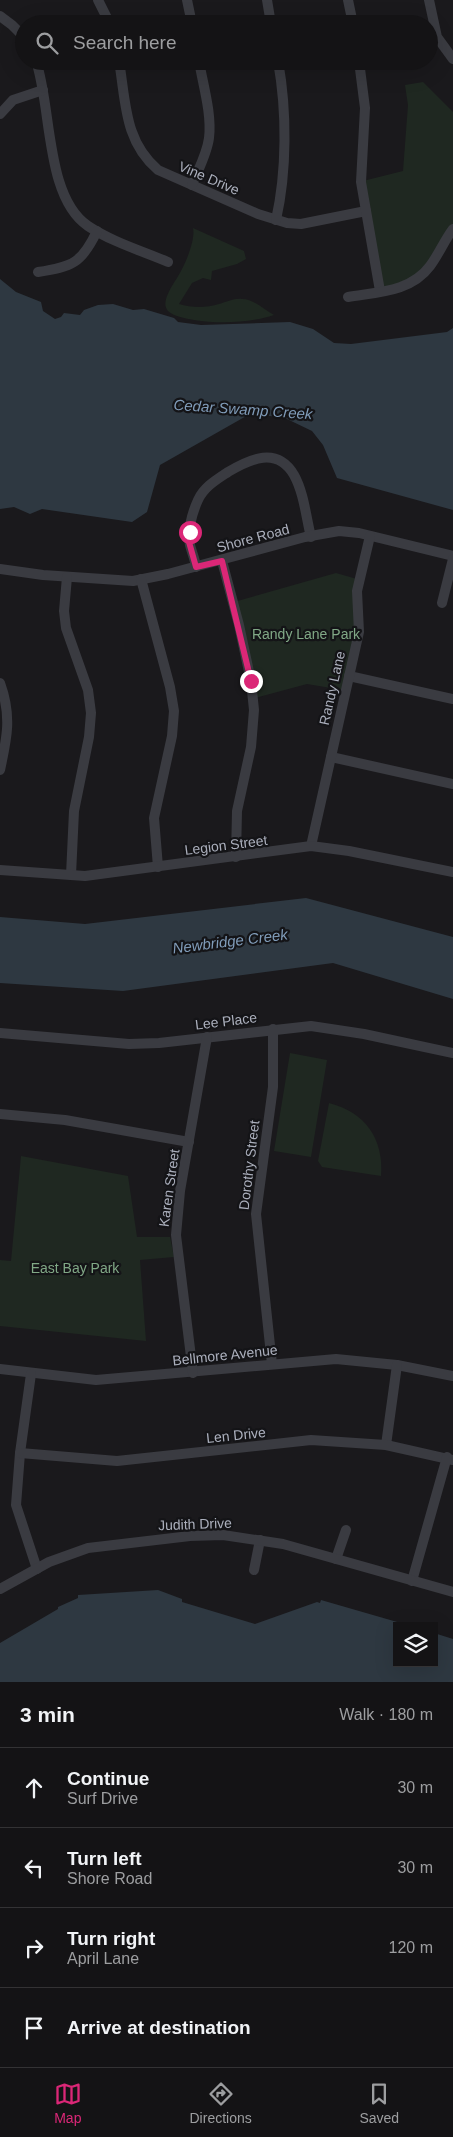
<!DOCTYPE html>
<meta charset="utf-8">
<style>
body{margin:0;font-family:Arial,sans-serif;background:#212022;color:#f1f3f6}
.controls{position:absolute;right:15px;bottom:15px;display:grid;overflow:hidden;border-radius:0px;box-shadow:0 5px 20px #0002}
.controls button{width:45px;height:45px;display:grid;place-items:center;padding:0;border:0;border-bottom:1px solid #333234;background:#141315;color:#f1f3f6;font:25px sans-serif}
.stop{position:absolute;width:15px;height:15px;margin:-11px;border:4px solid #db2777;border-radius:50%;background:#fff}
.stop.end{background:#db2777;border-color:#fff;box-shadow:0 1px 5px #0008}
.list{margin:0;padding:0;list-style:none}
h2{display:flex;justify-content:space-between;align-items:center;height:65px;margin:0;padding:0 20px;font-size:21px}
h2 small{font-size:16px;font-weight:400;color:#9d9ea0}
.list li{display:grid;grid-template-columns:32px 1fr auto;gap:15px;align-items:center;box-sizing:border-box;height:80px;padding:0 20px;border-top:1px solid #333234}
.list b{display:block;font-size:19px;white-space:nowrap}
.list p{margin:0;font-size:16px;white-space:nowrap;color:#9d9ea0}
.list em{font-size:16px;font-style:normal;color:#9d9ea0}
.icon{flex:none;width:28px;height:28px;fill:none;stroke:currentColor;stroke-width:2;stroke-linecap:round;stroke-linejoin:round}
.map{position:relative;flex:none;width:453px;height:1682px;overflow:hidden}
.search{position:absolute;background:#141315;box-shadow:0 5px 20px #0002;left:15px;right:15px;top:15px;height:55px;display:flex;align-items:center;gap:12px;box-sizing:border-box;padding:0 18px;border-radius:28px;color:#9d9ea0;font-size:19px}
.sheet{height:385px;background:#141315}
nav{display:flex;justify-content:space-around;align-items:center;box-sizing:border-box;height:70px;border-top:1px solid #333234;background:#141315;font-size:14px;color:#9d9ea0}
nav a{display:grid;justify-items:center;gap:2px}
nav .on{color:#db2777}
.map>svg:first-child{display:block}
.green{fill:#1f2821}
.water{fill:#2e3841}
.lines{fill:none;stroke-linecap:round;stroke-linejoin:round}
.river{stroke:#2e3841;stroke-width:12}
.minor{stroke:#3a3b41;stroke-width:10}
.route{stroke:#db2777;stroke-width:6}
.labels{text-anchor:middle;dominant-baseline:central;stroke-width:4.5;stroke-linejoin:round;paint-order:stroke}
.street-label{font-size:14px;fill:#abafbc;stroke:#141417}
.park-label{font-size:14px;fill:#81a886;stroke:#141417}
.water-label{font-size:15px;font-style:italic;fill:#809cb9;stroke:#141417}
</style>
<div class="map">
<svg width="453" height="1682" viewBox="0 0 453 1682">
<rect width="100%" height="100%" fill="#1a191c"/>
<g class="green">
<path d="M423,82L453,112V226L415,279L387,288L380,283L363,181L403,171L408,105L405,85Z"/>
<path d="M193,228L244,251L246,259L237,264L212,271L211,280L203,278L192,283L179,304C191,308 207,308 219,304C227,302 234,298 242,299C254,299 264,310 274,315C250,323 219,324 194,320C163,315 158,308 175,281C183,270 196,241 193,228Z"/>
<path d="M336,573L357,579V616L343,690L307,684L255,698L234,602Z"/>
<path d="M290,1053L327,1060L311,1157L274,1151Z"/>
<path d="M329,1103C365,1112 384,1139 381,1176L322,1167L318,1161Z"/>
<path d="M21,1156L128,1176L137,1237H170L174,1257L140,1260L146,1341L0,1326V1260L11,1261Z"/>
</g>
<g class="water">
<path d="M0,279L16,292L41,302L43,311L55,319L61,317L64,313L80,315L84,310L98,305L113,304L133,310L144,309L174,318L178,322L201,325L290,322L313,329L334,343L351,344L447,332L453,328V510L337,478L323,445L312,431L262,407L160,465L147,512L132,522L42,509L30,514L14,507L0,509Z"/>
<path d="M306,898L453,937V999L333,963L123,991L0,983V917L85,924Z"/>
<path d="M158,1590L182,1599V1602L255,1624L317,1602L320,1603L321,1600L411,1626H397V1663H434V1633L453,1639V1682H0V1643L58,1609V1607L78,1598V1595Z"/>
</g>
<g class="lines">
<path class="river" d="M243,408L283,411"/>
<g class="minor">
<path d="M98,0L110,24"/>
<path d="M187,0L192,24"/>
<path d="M267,0L271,24"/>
<path d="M348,0L353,24"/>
<path d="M429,0L437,37L453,59"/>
<path d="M0,16L12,25L24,37"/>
<path d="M36,61C52,108 45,197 88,226C112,242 142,251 168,262"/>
<path d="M119,61C126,102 124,141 158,170L258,214L287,223L301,224L366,211"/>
<path d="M359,61L365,108L361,182L380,291"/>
<path d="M0,114L13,100L43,90"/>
<path d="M192,185C198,170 207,154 209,138C212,114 203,85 199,61"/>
<path d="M276,220C287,171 287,111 278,61"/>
<path d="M38,272C72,267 82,263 97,231"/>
<path d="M348,297C377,292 411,292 430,266C439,254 444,241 453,229"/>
<path d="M222,561L239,625L251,681L254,710L251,747L237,811L236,857"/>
<path d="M196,567C195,559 192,553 190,545C187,532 192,513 198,500C204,487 216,480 228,472C250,459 277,446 294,475C304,493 306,517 311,537"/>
<path d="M0,569L43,575L133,581L168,574L305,537L339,531L359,533L453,556"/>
<path d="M67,577L64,611L66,628L88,690L91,713L89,737L74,811L71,875"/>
<path d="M141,579L170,687L174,711L172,736L154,818L158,867"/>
<path d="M442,603L453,559"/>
<path d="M349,676L453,699"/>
<path d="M0,683C12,716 7,738 0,770"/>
<path d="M331,757L453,784"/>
<path d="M311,846L359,632L357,591L370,536"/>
<path d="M0,870L85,876L311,846L349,851L453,872"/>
<path d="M0,1033L129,1044L159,1043L311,1026L364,1034L453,1053"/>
<path d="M0,1114L65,1120L189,1142"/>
<path d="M272,1364L256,1214L273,1087V1029"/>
<path d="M0,1369L96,1380L336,1359L397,1365L453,1376"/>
<path d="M193,1373L176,1235L180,1191L207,1037"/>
<path d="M31,1374L20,1453L16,1505L37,1569"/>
<path d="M386,1445L397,1365"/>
<path d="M20,1453L117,1461L311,1440L386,1445L453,1460"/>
<path d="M336,1559L346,1530"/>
<path d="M254,1570L260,1540"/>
<path d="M412,1581L447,1457"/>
<path d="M0,1589L49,1562L88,1548L190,1536L223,1535L283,1544L453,1592"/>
</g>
</g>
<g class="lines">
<path class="route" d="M190,532L189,542L196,567L222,561L251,681"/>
</g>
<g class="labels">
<g class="street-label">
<text transform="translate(209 178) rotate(23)">Vine Drive</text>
<text transform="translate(253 538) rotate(-15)">Shore Road</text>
<text transform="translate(332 688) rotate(-77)">Randy Lane</text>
<text transform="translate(226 845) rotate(-7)">Legion Street</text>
<text transform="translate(226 1021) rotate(-7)">Lee Place</text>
<text transform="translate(249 1165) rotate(-83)">Dorothy Street</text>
<text transform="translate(169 1188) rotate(-82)">Karen Street</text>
<text transform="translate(225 1355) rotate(-6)">Bellmore Avenue</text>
<text transform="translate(236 1435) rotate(-6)">Len Drive</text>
<text transform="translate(195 1524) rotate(-2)">Judith Drive</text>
</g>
<g class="park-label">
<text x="306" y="634">Randy Lane Park</text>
<text x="75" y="1268">East Bay Park</text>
</g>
<g class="water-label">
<text transform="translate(243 409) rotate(4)">Cedar Swamp Creek</text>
<text transform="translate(230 941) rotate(-7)">Newbridge Creek</text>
</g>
</g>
</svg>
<div class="controls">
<button><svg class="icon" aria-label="layers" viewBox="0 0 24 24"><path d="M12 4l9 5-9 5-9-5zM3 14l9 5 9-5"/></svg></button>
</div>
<div class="stop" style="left:190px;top:532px"></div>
<div class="stop end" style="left:251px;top:681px"></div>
<div class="search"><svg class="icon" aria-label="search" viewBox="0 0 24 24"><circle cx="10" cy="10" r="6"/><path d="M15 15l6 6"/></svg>Search here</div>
</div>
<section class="sheet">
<h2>3 min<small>Walk · 180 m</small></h2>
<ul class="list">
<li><svg class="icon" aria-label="ahead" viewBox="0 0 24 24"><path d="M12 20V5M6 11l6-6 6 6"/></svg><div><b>Continue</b><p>Surf Drive</p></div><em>30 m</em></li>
<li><svg class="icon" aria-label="left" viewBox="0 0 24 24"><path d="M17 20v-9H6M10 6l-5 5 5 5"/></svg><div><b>Turn left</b><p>Shore Road</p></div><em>30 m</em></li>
<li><svg class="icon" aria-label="right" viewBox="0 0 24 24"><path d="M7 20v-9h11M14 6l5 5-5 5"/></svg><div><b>Turn right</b><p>April Lane</p></div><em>120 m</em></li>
<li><svg class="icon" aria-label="arrive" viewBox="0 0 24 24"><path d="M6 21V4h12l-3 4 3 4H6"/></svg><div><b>Arrive at destination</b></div></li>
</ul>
</section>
<nav>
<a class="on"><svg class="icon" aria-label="map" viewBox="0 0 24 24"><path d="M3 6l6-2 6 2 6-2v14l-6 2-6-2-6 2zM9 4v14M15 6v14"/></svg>Map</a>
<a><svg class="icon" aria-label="directions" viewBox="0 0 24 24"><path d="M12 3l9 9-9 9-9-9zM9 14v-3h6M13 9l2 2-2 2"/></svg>Directions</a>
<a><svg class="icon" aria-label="saved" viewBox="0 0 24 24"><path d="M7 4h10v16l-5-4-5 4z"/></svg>Saved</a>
</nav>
